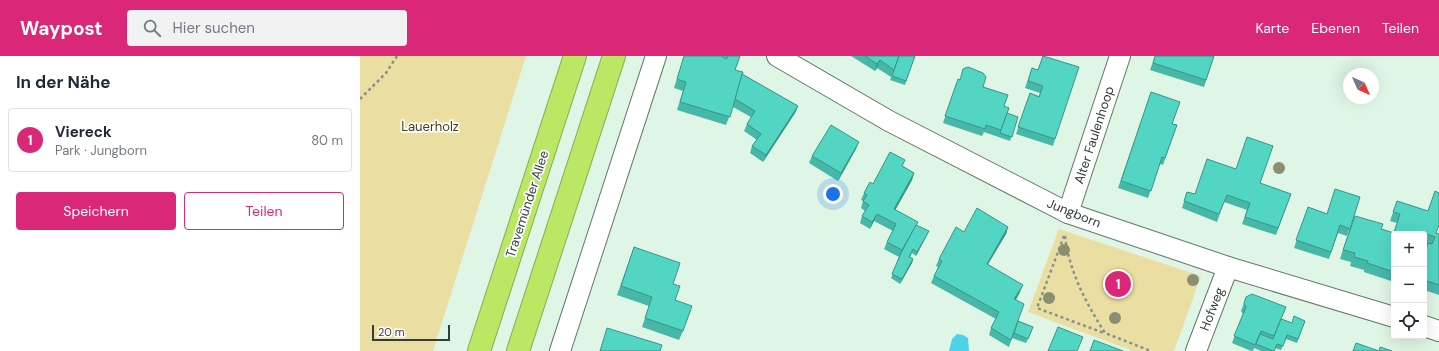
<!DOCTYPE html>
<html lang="de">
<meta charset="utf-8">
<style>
body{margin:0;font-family:"DM Sans",sans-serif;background:#f2f2f3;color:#1f2937}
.controls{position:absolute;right:12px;bottom:12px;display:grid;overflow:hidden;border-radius:4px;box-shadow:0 4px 16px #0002}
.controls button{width:36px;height:36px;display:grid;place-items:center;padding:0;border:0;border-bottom:1px solid #e0e1e3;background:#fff;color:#1f2937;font:20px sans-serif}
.compass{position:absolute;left:983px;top:12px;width:36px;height:36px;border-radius:50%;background:#fff;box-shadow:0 4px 16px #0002;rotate:135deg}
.scale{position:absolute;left:12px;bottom:10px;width:78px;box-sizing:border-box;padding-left:4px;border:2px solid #343c36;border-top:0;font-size:11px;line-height:14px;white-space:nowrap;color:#343c36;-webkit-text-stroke:3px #fff;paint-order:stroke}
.you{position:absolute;left:473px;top:138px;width:14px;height:14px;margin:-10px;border:3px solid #fff;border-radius:50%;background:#1a73e8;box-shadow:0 0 0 6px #1a73e833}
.badge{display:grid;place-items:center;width:26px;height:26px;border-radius:50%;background:#db2777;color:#fff;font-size:13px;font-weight:700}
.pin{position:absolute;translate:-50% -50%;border:2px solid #fff;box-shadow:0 1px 4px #0006}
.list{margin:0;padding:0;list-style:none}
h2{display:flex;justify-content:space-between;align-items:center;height:52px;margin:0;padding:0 16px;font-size:17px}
h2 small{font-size:13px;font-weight:400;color:#747a83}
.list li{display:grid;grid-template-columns:26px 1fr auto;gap:12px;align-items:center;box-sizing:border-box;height:64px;margin:0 8px 8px;padding:0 8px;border:1px solid #e0e1e3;border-radius:4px}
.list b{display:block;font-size:15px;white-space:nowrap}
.list p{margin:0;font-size:13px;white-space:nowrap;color:#747a83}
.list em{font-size:13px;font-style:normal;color:#747a83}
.actions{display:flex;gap:8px;padding:12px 16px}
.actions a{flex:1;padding:9px 0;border:1px solid #db2777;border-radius:4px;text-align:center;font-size:14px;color:#db2777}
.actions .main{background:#db2777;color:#fff}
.icon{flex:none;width:22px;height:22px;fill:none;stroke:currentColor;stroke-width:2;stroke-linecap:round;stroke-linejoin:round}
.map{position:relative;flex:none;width:1079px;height:295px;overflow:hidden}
header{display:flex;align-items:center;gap:24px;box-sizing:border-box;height:56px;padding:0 20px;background:#db2777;color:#fff}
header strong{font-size:19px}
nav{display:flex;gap:22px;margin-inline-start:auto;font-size:14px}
.search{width:280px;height:36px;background:#f2f2f3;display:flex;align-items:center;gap:10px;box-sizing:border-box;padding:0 14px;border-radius:4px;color:#747a83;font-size:15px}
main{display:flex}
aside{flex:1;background:#fff}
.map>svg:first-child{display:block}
.green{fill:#ebdea3}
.water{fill:#4ed2e9}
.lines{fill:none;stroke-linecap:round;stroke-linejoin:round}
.street-casing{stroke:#637769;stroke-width:22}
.highway-casing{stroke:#8bab54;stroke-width:24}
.path{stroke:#859489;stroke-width:2.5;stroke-dasharray:3 3;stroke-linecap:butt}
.street{stroke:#fff;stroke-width:20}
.highway{stroke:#bae764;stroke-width:22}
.tree{fill:#8a8f72}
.wall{fill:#47b7a8}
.shaded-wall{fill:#399588}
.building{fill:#52d5c3;stroke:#399588}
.labels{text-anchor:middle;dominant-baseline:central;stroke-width:3.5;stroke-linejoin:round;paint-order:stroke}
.park-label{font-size:13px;fill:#453c14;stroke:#fff}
.street-label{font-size:13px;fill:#343c36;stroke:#fff}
</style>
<header>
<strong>Waypost</strong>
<div class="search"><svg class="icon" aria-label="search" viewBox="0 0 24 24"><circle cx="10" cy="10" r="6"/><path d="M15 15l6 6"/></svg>Hier suchen</div>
<nav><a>Karte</a><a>Ebenen</a><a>Teilen</a></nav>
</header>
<main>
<aside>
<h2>In der Nähe<small></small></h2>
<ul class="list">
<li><span class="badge">1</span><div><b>Viereck</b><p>Park · Jungborn</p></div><em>80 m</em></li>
</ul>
<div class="actions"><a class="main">Speichern</a><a>Teilen</a></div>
</aside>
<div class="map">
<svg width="1079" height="295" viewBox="0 0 1079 295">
<rect width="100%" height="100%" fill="#dff5e5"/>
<g class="green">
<path d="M0,0H166L73,295H0Z"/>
<path d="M699,173L841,220L814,295H773L668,256Z"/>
</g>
<path class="water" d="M597,278L603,279L608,282L609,295H589L592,283Z"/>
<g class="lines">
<g class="street-casing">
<g id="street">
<path d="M417,0L529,65L708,157L868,211L1034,261"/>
<path d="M708,157L760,0"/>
<path d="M1064,270L1079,275"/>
<path d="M200,295L296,0"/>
<path d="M836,295L868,211"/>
</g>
</g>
<g class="highway-casing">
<g id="highway">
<path d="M119,295L215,0"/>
<path d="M158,295L254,0"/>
</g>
</g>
<g class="path">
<path d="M0,43L26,17L37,0"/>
<path d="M704,180L677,252L744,277"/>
<path d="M705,180C709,215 726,247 745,277L791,295"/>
</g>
<use href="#street" class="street"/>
<use href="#highway" class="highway"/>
</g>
<g class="tree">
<circle cx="919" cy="112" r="6"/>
<circle cx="704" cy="194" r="6"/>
<circle cx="833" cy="224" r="6"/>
<circle cx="689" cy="242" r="6"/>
<circle cx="755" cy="262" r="6"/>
</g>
<g class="wall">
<path d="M324,0H380L375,14L438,50L435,57L403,106L390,97L392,90L397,84L384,75L387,68L391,61L373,51L366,69L317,54L323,35L314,32Z"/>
<path d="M491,0H555L545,29L530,24L533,17L531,21L517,12L515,15Z"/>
<path d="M683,0L695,83L693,90L656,78L670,37L679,40L680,37L665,32L672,12L678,14Z"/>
<path d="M795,0H854L844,31L790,14Z"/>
<path d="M598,23L623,31L644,50L643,68L658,61L650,85L624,76L622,80L583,67Z"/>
<path d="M791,36L812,68L817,69L803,109L800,108L788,142L758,132Z"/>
<path d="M496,93L478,125L449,107L452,100Z"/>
<path d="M543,110L554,117L552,124L535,154L556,169L567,179L556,200L552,197L550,201L553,203L552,207L540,228L531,222L539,201L524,193L527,186L533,175L514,165L510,173L500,167L502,160L505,155L501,152L503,145L501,144L504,137L513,128Z"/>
<path d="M900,127L931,138L916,179L882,168L887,154L864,146L857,166L822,152L827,136L835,138Z"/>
<path d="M1075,135L1076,177L1079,178V239L1064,234V198L1067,188L1064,187V178H1034V226L1004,216V214L990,210L991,206L980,203L991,169L1021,173L1033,177L1037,167L1030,165L1037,145L1068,155Z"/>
<path d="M1000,141L987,180L978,177L969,203L934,192L948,151L967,158Z"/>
<path d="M648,171L646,178L628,208L660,236L656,244L658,265L673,271L666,287L652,282L649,291L629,279L631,272L636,263L571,227L574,220L578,211L576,210L579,203L604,176Z"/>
<path d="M274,191L313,228L315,244L323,275L319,284L282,271L289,250L257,239Z"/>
<path d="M884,247L932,267L945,265L937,287L926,283L921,294L915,292L914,295H901L894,292L893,295H891L872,287L883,258L881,255Z"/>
</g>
<g class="shaded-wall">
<path d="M520,4L517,12L515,15L517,8Z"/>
<path d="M438,50L435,57L403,106L406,99Z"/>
<path d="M499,86L496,93L478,125L481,117Z"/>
<path d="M554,117L552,124L532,160L534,153Z"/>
<path d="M517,158L514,165L510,173L512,166Z"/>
<path d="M648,171L646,178L624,215L627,208Z"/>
<path d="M569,175L567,179L556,200L557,196Z"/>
<path d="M553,203L552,207L540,228L542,223Z"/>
<path d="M663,229L660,236L652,250L654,243Z"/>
</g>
<g class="building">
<path d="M324,0H362L366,3L368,0H380L375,14L383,16L370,61L320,46L326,26L317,23Z"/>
<path d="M362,0H368L366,3Z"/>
<path d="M505,0H539L534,14L520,4L517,8Z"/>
<path d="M539,0H555L546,25L532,20Z"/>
<path d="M683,0L719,11L695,83L658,71L670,37L679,41L683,30L668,25L672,12L678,14Z"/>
<path d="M795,0H854L846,24L793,7Z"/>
<path d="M608,11L623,17L626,21L623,31L648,39L644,50L649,52L641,74L626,69L625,73L585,60L598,23L600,24L603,13Z"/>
<path d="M382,18L438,50L406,99L392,90L401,78L387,68L395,55L375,43Z"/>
<path d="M791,36L820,46L812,68L817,69L805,102L802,101L791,135L761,125Z"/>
<path d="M647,57L658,61L652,81L640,77Z"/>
<path d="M471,69L499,86L481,117L452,100Z"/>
<path d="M887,81L913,90L900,127L931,138L918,172L885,161L890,147L867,139L859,158L824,145L827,136L835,138L847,103L876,113Z"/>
<path d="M530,96L545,104L542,110L554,117L534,153L558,166L542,194L527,186L536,168L517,158L512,166L502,160L509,149L503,145L507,139L504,137L510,126L513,128Z"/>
<path d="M975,133L1000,141L990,173L980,169L971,196L936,184L948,151L967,158Z"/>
<path d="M1075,135L1079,137V169L1076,177L1079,178V229L1064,224V199L1068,187L1072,188L1075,181L1061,176V178H1054L1051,177V178H1034V216L1007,207L1008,205L994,201L995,197L983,194L995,160L1023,168L1021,173L1034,177L1040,158L1033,156L1037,145L1068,155Z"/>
<path d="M617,152L648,171L627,208L663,229L654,243L664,248L651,284L631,272L639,256L574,220L582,205L579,203L596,171L604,176Z"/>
<path d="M556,169L569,175L557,196L553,193L549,201L553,203L542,223L532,218L541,197Z"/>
<path d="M274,191L320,207L313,228L320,230L315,244L332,250L323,275L285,262L292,241L261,230Z"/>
<path d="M892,238L926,251L914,280L901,275L895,289L874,280L886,251L884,247L886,241Z"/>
<path d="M934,260L945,265L938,283L927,279L923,290L917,288L914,295H913L896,288L900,278L913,283L921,263L932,267Z"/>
<path d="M658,265L673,271L668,283L654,277Z"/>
<path d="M698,271L723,281L717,295H688Z"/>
<path d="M247,272L302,289L300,295H240Z"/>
<path d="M734,284L763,295H730Z"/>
<path d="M996,287L1019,295L1020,291L1032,295H993Z"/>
</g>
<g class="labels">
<g class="park-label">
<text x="70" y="70">Lauerholz</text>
</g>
<g class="street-label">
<text transform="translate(734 79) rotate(-72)">Alter Faulenhoop</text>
<text transform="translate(167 148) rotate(-72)">Travemünder Allee</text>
<text transform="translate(714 157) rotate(22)">Jungborn</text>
<text transform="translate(852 253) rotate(-69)">Hofweg</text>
</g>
</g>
</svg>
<div class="controls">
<button>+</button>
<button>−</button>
<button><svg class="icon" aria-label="locate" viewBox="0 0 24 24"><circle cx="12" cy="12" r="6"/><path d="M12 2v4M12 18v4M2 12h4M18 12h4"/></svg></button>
</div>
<svg class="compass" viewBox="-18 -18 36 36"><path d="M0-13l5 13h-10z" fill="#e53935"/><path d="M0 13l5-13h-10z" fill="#747a83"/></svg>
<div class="scale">20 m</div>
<div class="you"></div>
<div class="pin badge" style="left:758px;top:228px">1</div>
</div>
</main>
